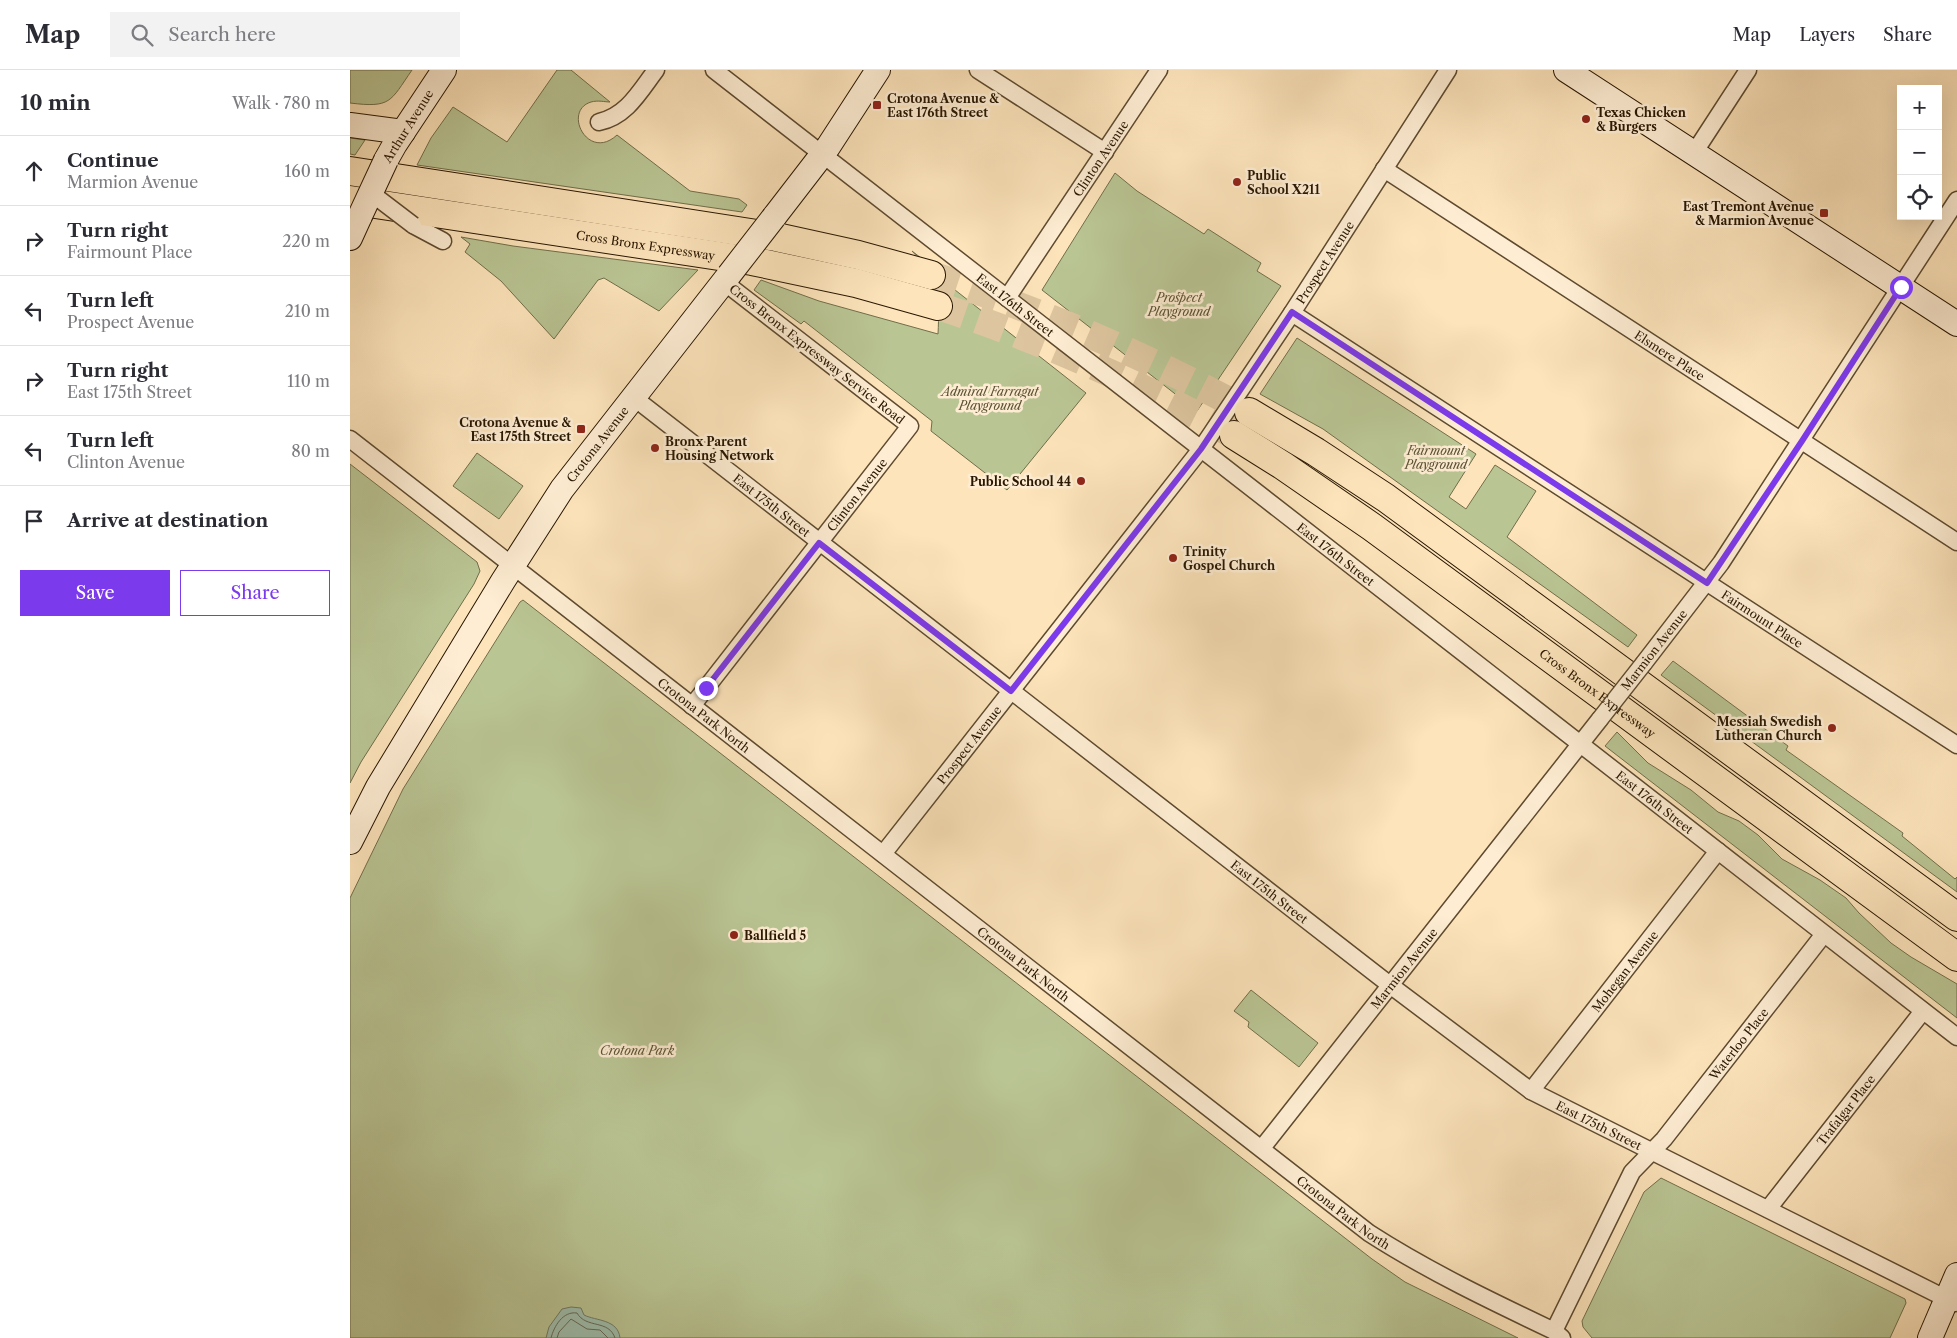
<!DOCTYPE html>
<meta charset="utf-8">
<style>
body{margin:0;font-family:"Libre Caslon Text",serif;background:#f2f2f3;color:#2b2b33}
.controls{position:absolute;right:15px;top:15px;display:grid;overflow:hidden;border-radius:0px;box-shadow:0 5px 20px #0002}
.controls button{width:45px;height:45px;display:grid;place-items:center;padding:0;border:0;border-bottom:1px solid #e1e1e2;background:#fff;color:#2b2b33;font:25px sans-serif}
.stop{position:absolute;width:15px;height:15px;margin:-11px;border:4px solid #7c3aed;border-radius:50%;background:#fff}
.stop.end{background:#7c3aed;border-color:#fff;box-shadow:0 1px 5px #0008}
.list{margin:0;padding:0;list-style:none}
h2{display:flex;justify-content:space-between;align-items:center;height:65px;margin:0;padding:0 20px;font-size:21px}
h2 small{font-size:16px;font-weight:400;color:#7c7c81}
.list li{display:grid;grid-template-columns:32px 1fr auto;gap:15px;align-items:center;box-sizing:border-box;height:70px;padding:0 20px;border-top:1px solid #e1e1e2}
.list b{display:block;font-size:19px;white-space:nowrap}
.list p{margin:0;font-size:16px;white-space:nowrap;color:#7c7c81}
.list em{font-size:16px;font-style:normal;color:#7c7c81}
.actions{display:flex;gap:10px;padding:15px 20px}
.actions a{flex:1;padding:11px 0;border:1px solid #7c3aed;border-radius:0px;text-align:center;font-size:18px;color:#7c3aed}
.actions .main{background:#7c3aed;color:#fff}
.icon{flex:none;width:28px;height:28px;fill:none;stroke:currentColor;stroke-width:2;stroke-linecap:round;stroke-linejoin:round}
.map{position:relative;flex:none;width:1607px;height:1268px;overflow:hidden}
header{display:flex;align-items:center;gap:30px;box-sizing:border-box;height:70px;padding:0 25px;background:#fff;border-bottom:1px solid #e1e1e2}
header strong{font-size:24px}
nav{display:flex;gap:28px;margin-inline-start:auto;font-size:18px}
.search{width:350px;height:45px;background:#f2f2f3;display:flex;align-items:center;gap:12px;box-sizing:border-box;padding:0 18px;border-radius:0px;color:#7c7c81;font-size:19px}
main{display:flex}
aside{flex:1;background:#fff}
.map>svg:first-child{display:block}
.green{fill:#bac594;stroke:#716e4a}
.water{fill:#9fbfae;stroke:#6f7b68}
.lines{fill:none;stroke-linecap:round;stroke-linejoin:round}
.shore{stroke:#646a57;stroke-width:1}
.highway-tunnel{stroke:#ddc59f;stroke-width:28;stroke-dasharray:28 14;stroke-linecap:butt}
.street-casing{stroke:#5d4a2f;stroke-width:19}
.secondary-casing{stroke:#281600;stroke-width:26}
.highway-casing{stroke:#281600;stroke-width:30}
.street{stroke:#feedd3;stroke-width:16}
.secondary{stroke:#feedd3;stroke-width:24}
.highway{stroke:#fde4bb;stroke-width:28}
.street-bridge-casing{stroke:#5d4a2f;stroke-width:19;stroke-linecap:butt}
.secondary-bridge-casing{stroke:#281600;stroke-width:26;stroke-linecap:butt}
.street-bridge{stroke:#feedd3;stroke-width:16}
.secondary-bridge{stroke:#feedd3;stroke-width:24}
.route{stroke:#7c3aed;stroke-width:6}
.poi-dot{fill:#8f2418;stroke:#feedd3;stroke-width:2}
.labels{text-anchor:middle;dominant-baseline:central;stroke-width:5;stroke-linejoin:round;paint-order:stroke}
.poi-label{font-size:12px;font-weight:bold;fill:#281600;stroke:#feedd3;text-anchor:start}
.street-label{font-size:12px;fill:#281600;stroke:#feedd3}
.park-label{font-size:12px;font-style:italic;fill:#5b5334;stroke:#feedd3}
</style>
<header>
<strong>Map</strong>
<div class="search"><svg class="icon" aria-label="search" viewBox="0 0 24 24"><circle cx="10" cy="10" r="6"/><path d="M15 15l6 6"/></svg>Search here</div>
<nav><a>Map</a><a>Layers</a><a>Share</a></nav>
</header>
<main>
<aside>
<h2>10 min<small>Walk · 780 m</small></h2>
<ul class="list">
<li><svg class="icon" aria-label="ahead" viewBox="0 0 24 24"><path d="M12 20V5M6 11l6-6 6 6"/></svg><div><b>Continue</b><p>Marmion Avenue</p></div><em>160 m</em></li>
<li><svg class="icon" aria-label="right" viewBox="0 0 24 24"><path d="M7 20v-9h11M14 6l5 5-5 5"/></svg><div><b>Turn right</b><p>Fairmount Place</p></div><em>220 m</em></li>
<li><svg class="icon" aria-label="left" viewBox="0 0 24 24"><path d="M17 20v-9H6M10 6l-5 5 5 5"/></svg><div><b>Turn left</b><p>Prospect Avenue</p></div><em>210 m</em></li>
<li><svg class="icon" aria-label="right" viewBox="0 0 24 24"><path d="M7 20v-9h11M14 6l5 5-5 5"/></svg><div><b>Turn right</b><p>East 175th Street</p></div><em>110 m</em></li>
<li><svg class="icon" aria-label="left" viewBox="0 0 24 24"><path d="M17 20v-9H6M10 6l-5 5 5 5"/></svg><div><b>Turn left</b><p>Clinton Avenue</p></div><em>80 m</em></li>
<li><svg class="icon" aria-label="arrive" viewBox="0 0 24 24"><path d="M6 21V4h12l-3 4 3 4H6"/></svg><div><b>Arrive at destination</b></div></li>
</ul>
<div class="actions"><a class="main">Save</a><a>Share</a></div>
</aside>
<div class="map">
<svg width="1607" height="1268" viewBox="0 0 1607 1268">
<rect width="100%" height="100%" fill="#fde4bb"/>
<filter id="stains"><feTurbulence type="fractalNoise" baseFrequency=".004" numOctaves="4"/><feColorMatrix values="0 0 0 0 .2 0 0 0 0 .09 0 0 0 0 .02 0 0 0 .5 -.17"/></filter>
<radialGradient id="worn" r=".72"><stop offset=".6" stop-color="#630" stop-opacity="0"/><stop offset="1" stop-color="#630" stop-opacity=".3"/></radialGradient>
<g class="green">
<path d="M0,0H62C40,32 41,38 0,33Z"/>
<path d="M207,0H221L260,32C255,32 248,30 241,32C212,41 238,92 267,65L340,121L389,129L397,135L392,142L67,95L81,68L103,37L157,72Z"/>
<path d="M0,68L15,70L5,85L0,84Z"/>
<path d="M765,103L787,121L854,164L858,159L911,193L907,201L931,216L847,341L692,220Z"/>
<path d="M111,167L163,176L348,200L309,241L254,208L248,210L204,269L151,211L115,182L120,174Z"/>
<path d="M562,181L602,212L600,216L736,323L657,420L581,361L582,351L454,251L451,254L404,220L411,210L469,231L588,264C590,229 587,207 562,181Z"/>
<path d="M947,268L1126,384L1099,427L1116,439L1145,395L1186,421L1157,467L1287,565L1278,577L973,359L910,324Z"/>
<path d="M127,383L173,416L149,449L103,416Z"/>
<path d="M0,394L127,492L130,501L124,514L11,692L0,713Z"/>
<path d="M173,530L1022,1189L1055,1212L1168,1268H0V828L53,719L170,532Z"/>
<path d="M1323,591L1438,676L1436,680L1553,763L1552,766L1605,809L1607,807V822L1311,605Z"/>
<path d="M1267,662L1298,693L1341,720L1368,742L1389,751L1408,765L1432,789L1470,810L1496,828L1509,843L1541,873L1561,887L1607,914V948L1255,676Z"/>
<path d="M901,920L968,973L949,997L898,957L899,952L884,941Z"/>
<path d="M1311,1108L1555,1229L1556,1233L1540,1268H1242L1233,1257L1232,1251L1294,1122Z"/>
</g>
<path class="water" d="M221,1237L231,1238L234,1245C246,1251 268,1249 270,1268H196L199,1257L212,1239Z"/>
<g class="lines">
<g class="shore">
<path d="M201,1268C204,1256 213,1241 227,1243C236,1259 259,1249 265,1268"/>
<path d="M207,1268L209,1262L221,1249L237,1259L250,1260L258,1268"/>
</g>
<g class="highway-tunnel">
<path d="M581,205C691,241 798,286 899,342"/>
<path d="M588,236C690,269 790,314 884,365"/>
</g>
<g class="street-casing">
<g id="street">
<path id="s1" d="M364,0L1607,967"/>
<path d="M628,0L755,82"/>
<path d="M249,52C277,46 290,21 306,0"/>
<path d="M1344,83L1398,0"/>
<path id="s2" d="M1034,99L1607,472"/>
<path d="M63,155L93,171"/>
<path id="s3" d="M657,228L809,0"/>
<path id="s4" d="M942,243L1607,675"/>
<path id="s5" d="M283,327L1040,915L1181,1021L1605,1233"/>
<path id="s6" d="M0,369L1019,1163C1078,1201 1141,1231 1204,1261L1212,1268"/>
<path d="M1294,593L1371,493L1607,130"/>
<path id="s7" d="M342,636L560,356L374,212"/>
<path id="s8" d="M533,784L851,379L942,243L1098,0"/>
<path id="s9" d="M1181,1021L1368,781"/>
<path id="s10" d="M912,1078L1250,649"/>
<path id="s11" d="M1418,1139L1573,941"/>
<path id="s12" d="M1204,1261L1282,1102L1314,1069L1474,864"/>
</g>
</g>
<g class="secondary-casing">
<g id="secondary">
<path d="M1216,0L1607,254"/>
<path d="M0,55L53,62"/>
<path d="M36,90L45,74L94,0"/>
<path d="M424,147L478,77L528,0"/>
<path d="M0,168L10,146"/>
<path id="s13" d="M0,772L28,717L153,511L212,419L379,205"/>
<path d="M1580,1268L1607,1205"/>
</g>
</g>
<g class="highway-casing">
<g id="highway">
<path d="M0,101L426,167L508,185L581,205"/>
<path id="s14" d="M0,130L402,191L506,213L588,236"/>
<path d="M899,342L966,382L1036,428L1607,847"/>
<path id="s15" d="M884,365L932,395L1022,457L1607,887"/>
</g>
</g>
<use href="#street" class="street"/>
<use href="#secondary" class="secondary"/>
<use href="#highway" class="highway"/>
<g class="street-bridge-casing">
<g id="street-bridge">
<path d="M21,123L63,155"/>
<path d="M1250,649L1294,593"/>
</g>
</g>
<g class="secondary-bridge-casing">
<g id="secondary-bridge">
<path d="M10,146L36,90"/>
<path d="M379,205L424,147"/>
</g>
</g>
<use href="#street-bridge" class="street-bridge"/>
<use href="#secondary-bridge" class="secondary-bridge"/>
</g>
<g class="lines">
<path class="route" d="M356,618L469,473L661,621L851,379L942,242L1357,513L1452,371L1551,217"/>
</g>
<g class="poi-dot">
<rect x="522" y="30" width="10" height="10" rx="2.5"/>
<circle cx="1236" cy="49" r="5"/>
<circle cx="887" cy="112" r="5"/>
<rect x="1469" y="138" width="10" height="10" rx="2.5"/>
<rect x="226" y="354" width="10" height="10" rx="2.5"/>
<circle cx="305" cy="378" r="5"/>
<circle cx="731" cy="411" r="5"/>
<circle cx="823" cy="488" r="5"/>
<circle cx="1482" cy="658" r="5"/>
<circle cx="384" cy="865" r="5"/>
</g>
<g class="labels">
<g class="poi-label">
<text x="537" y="28">Crotona Avenue &amp;<tspan x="537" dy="14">East 176th Street</tspan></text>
<text x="1246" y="42">Texas Chicken<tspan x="1246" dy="14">&amp; Burgers</tspan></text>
<text x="897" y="105">Public<tspan x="897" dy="14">School X211</tspan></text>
<text x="1464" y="136" text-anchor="end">East Tremont Avenue<tspan x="1464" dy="14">&amp; Marmion Avenue</tspan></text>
<text x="221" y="352" text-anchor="end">Crotona Avenue &amp;<tspan x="221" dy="14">East 175th Street</tspan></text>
<text x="315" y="371">Bronx Parent<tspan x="315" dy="14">Housing Network</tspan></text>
<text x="721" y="411" text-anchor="end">Public School 44</text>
<text x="833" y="481">Trinity<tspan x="833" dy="14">Gospel Church</tspan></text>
<text x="1472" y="651" text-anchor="end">Messiah Swedish<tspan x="1472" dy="14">Lutheran Church</tspan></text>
<text x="394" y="865">Ballfield 5</text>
</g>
<g class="street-label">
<text transform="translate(58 56) rotate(-58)">Arthur Avenue</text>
<text stroke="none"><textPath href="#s3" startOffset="168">Clinton Avenue</textPath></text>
<text stroke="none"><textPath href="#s14" startOffset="299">Cross Bronx Expressway</textPath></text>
<text stroke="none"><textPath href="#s8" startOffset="739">Prospect Avenue</textPath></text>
<text stroke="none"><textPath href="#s1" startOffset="382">East 176th Street</textPath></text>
<text transform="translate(467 284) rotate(38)">Cross Bronx Expressway Service Road</text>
<text stroke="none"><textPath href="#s2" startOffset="341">Elsmere Place</textPath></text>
<text stroke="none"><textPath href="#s13" startOffset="469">Crotona Avenue</textPath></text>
<text stroke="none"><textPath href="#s7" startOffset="268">Clinton Avenue</textPath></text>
<text stroke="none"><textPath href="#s5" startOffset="176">East 175th Street</textPath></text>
<text stroke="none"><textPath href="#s1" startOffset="788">East 176th Street</textPath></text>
<text stroke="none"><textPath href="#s4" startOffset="561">Fairmount Place</textPath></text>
<text transform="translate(1304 580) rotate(-52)">Marmion Avenue</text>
<text stroke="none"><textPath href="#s15" startOffset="446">Cross Bronx Expressway</textPath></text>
<text stroke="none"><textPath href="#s6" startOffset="449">Crotona Park North</textPath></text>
<text stroke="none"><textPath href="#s8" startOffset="139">Prospect Avenue</textPath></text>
<text stroke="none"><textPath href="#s1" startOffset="1192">East 176th Street</textPath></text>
<text stroke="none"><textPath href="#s5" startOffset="806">East 175th Street</textPath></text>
<text stroke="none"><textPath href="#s6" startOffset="854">Crotona Park North</textPath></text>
<text stroke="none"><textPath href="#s10" startOffset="229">Marmion Avenue</textPath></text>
<text stroke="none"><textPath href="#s9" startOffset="152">Mohegan Avenue</textPath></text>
<text stroke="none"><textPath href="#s12" startOffset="344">Waterloo Place</textPath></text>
<text stroke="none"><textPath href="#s11" startOffset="126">Trafalgar Place</textPath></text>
<text stroke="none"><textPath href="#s5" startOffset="1211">East 175th Street</textPath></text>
<text stroke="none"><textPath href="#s6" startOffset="1259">Crotona Park North</textPath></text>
</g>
<g class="park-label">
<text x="829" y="227">Prospect<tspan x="829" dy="14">Playground</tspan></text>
<text x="640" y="321">Admiral Farragut<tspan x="640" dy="14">Playground</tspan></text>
<text x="1086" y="380">Fairmount<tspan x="1086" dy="14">Playground</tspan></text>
<text x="287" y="980">Crotona Park</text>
</g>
</g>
<rect width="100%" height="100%" filter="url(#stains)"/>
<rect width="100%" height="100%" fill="url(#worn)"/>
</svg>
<div class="controls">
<button>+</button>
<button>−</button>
<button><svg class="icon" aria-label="locate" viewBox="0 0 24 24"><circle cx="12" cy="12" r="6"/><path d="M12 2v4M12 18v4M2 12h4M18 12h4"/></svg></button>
</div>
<div class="stop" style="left:1551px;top:217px"></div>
<div class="stop end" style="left:356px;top:618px"></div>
</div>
</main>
